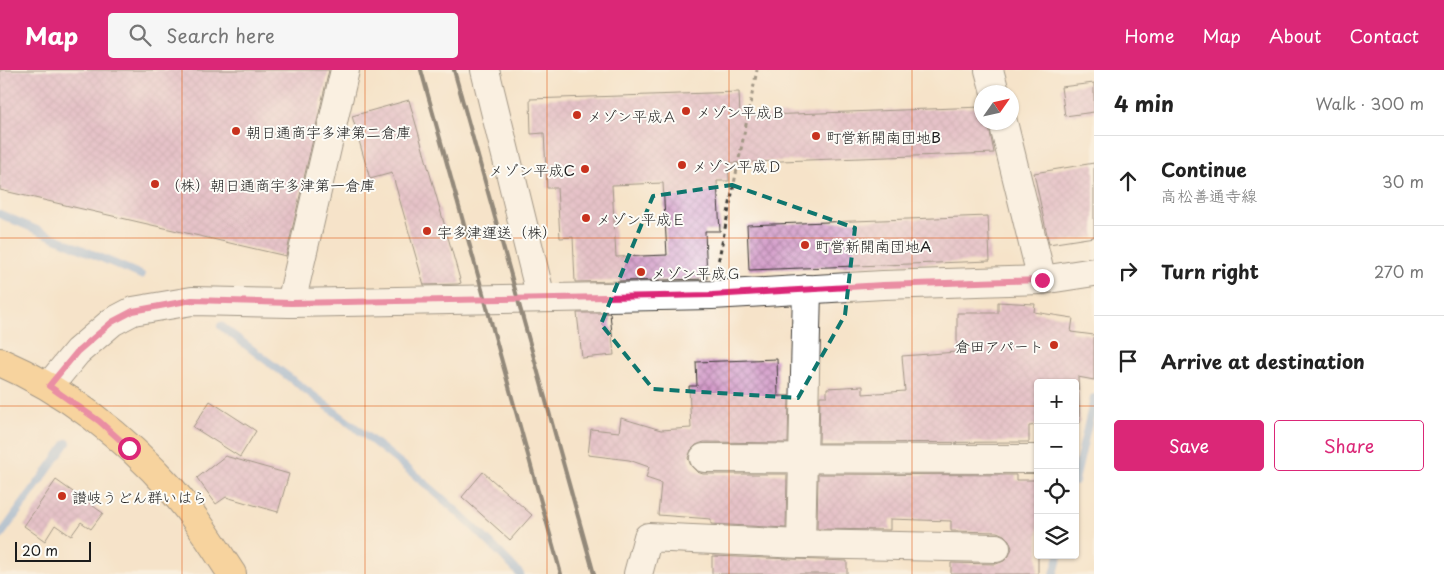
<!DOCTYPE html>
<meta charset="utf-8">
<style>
body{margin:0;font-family:"Playpen Sans","Klee One",sans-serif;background:#f6f6f6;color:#222}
.controls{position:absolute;right:15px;bottom:15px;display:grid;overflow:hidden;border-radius:5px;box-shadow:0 1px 4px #0004}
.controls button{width:45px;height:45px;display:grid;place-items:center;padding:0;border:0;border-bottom:1px solid #e0e0e0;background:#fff;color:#222;font:25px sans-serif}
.compass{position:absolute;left:974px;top:15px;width:45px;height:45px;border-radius:50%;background:#fff;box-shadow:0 1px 4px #0004;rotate:56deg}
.scale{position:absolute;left:15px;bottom:12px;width:76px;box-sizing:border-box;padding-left:5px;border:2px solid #1c1c1c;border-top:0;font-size:14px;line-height:18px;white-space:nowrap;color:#1c1c1c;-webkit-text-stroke:4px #fdfcf7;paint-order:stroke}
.stop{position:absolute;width:15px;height:15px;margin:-11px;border:4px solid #db2777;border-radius:50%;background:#fff}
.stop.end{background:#db2777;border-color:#fff;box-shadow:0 1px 5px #0008}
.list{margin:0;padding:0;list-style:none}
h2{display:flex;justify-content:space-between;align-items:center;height:65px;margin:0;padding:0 20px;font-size:21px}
h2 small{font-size:16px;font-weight:400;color:#767676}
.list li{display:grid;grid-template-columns:32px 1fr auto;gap:15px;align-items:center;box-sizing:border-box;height:90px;padding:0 20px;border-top:1px solid #e0e0e0}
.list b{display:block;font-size:19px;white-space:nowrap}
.list p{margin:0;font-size:16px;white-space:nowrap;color:#767676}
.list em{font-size:16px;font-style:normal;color:#767676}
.actions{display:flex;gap:10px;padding:15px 20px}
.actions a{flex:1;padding:11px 0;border:1px solid #db2777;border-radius:5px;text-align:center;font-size:18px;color:#db2777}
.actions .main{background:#db2777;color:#fff}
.icon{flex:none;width:28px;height:28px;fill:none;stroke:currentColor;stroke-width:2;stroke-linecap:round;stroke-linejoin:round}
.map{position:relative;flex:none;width:1094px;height:504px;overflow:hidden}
header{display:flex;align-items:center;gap:30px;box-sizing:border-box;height:70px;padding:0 25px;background:#db2777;color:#fff}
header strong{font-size:24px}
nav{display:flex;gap:28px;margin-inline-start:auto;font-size:18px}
.search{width:350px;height:45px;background:#f6f6f6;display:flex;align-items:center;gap:12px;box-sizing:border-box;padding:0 18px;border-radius:5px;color:#767676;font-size:19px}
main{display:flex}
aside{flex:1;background:#fff}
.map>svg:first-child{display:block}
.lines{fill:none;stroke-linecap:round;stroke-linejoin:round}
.stream{stroke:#6d9ed7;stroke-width:8}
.building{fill:url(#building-cross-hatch);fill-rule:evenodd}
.street-casing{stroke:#3d3a36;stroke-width:30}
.primary-casing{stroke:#3d3a36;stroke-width:30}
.path{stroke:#3d3a36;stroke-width:3;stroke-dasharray:4 4;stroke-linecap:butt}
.street{stroke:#fff;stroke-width:28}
.primary{stroke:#f8bf6c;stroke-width:28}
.rail{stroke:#1c1c1c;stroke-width:4}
.route{stroke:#db2777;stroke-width:6}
.marked{fill:none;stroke:#0f766e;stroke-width:4;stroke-dasharray:10 6;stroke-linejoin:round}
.grid{fill:none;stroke:#de560d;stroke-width:1;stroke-opacity:0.55}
.poi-dot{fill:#c8321e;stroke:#fdfcf7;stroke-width:2}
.labels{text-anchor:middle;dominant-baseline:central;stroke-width:4;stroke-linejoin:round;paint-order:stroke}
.poi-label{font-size:15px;fill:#1c1c1c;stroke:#fdfcf7;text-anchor:start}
</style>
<header>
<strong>Map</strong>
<div class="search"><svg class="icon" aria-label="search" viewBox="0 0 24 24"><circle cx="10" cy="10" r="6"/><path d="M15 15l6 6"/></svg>Search here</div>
<nav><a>Home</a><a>Map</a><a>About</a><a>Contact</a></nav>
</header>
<main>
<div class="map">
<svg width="1094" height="504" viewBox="0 0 1094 504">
<defs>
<pattern id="building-cross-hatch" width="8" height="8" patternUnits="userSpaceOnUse" patternTransform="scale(1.25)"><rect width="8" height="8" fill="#d299c8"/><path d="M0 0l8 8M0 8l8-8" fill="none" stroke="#aa7ca2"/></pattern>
</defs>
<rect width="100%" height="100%" fill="#fdfcf7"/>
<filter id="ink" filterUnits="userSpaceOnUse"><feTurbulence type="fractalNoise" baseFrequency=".02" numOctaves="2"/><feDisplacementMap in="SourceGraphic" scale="10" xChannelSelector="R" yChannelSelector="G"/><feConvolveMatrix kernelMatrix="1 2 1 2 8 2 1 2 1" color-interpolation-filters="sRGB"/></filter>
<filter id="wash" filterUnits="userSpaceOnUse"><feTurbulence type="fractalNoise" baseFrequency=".0096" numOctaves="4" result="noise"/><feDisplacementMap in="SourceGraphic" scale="20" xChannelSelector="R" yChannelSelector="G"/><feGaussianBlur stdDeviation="1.12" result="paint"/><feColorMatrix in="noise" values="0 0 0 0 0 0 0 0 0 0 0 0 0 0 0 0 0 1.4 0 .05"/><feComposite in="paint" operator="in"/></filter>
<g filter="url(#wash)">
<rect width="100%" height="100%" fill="#f6e3c9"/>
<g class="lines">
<g class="stream">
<path d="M0,144L141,205"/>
<path d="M221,256C323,334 433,409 520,504"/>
<path d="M1075,411L1094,328"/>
<path d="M0,466L67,373"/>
<path d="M1054,504L1059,485"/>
</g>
</g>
<g id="blocks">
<g class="building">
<path d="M0,0H329L286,186L0,120Z"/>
<path d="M1094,13V42L1065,46L1061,17Z"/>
<path d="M739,22L740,46L982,37V52H988L994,83L728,93L729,111H717L720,161H705L707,209L575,212L573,167L560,168L557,118H547L544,63L531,64L530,29ZM663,113L667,185L616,187L612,115Z"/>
<path d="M409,30L461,213L458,214L424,215L392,103L370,109L352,46Z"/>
<path d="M1094,93V167L1049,174L1034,103Z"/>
<path d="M988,146L990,191L749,200L747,155Z"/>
<path d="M998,232L1035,234L1034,242L1073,248L1071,262L1094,265V310L1078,307L1080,353L1075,354V313H1038V355L1029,356V372L819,373L820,326H827V318L863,316V324L905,321L902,286L957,282V243H998Z"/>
<path d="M577,243H610L614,285L582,288Z"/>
<path d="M777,289L778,326H789L788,373L704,372L696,375L691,380L688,388L691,396L697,402L703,404H787L786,458L711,454V449L658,445L661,413L646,408L649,397L629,390L588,385L591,359L619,362L621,348L661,360L691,358L689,316H697L696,292Z"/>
<path d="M210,331L256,361L240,387L193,357Z"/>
<path d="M225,386L289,404L278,442L226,427L216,434L197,408Z"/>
<path d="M483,402L532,445L510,470L462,427Z"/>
<path d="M818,404L1016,405V410H1038V504H951V493L996,494L1004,491L1009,486L1012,478L1009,470L1004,465L997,462L951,461V451L890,449V460L817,459Z"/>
<path d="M56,410L103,443L91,459L81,452L71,466L55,455L45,471L24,456Z"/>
<path d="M712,486L847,491V504H712Z"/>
</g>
</g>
</g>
<g filter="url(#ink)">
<use href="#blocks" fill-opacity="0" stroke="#3d3a36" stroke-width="1"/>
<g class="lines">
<g class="street-casing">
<g id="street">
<path d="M485,0L541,228"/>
<path d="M989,0L995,22"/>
<path d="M1003,52L1042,210"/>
<path d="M807,219L801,474L996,478"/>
<path d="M291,233L345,0"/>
<path d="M49,316L77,282L112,252L133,241L192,231L291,233L712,225L883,215L1042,210L1094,202"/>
<path d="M704,388L1038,389"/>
<path d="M638,504L648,467L801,474"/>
</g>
</g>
<g class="primary-casing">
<path id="primary" d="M0,292C65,320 125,367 172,420C195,446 213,475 232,504"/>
</g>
<path class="path" d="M717,198L757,0"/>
<use href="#street" class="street"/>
<use href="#primary" class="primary"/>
<g class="rail">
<path d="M421,0L561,504"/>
<path d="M454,0L594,504"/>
</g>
</g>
</g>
<g class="lines" filter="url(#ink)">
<path class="route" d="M129,378L99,351L49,316L77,282L112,252L133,241L192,230L291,233L712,225L883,215L1042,210"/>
</g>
<path d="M0 0H1094V504H0ZM732,115L855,158L845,245L798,328L653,319L601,254L653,126Z" fill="#f6e3c9" fill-opacity=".55" fill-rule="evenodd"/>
<path class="marked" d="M732,115L855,158L845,245L798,328L653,319L601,254L653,126Z"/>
<path class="grid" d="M182,0V504M365,0V504M547,0V504M729,0V504M912,0V504M0,168H1094M0,336H1038M1075,336H1094"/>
<g class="poi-dot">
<circle cx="686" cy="41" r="5"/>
<circle cx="577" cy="45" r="5"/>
<circle cx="236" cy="61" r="5"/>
<circle cx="816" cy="66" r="5"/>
<circle cx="682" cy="95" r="5"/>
<circle cx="585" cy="99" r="5"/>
<circle cx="155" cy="114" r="5"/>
<circle cx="586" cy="148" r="5"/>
<circle cx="427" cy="161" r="5"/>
<circle cx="805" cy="175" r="5"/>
<circle cx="641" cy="202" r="5"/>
<circle cx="1054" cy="275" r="5"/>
<circle cx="62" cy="426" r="5"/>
</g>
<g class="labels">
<g class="poi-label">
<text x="696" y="41">メゾン平成Ｂ</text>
<text x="587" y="45">メゾン平成Ａ</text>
<text x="246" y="61">朝日通商宇多津第二倉庫</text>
<text x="826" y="66">町営新開南団地B</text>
<text x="692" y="95">メゾン平成Ｄ</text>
<text x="575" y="99" text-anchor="end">メゾン平成C</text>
<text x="165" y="114">（株）朝日通商宇多津第一倉庫</text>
<text x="596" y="148">メゾン平成Ｅ</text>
<text x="437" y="161">宇多津運送（株）</text>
<text x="815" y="175">町営新開南団地A</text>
<text x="651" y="202">メゾン平成Ｇ</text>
<text x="1044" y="275" text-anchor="end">倉田アパート</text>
<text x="72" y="426">讃岐うどん群いはら</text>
</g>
</g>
</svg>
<div class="controls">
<button>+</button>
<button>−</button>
<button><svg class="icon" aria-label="locate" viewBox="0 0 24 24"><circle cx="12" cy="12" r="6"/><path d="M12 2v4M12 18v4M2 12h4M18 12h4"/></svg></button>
<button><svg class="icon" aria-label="layers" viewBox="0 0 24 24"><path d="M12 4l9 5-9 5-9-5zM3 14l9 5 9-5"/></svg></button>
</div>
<svg class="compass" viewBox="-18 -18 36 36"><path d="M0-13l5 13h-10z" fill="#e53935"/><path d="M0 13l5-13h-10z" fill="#767676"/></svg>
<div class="scale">20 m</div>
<div class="stop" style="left:129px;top:378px"></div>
<div class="stop end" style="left:1042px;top:210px"></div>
</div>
<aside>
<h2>4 min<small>Walk · 300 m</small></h2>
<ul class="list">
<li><svg class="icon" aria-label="ahead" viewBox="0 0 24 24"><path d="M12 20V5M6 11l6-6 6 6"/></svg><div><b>Continue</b><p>高松善通寺線</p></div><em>30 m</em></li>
<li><svg class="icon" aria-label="right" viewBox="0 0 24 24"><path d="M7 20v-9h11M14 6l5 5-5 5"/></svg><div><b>Turn right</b></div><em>270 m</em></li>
<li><svg class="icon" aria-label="arrive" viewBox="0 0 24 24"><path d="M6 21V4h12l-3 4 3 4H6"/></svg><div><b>Arrive at destination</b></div></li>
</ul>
<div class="actions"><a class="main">Save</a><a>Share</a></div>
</aside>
</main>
